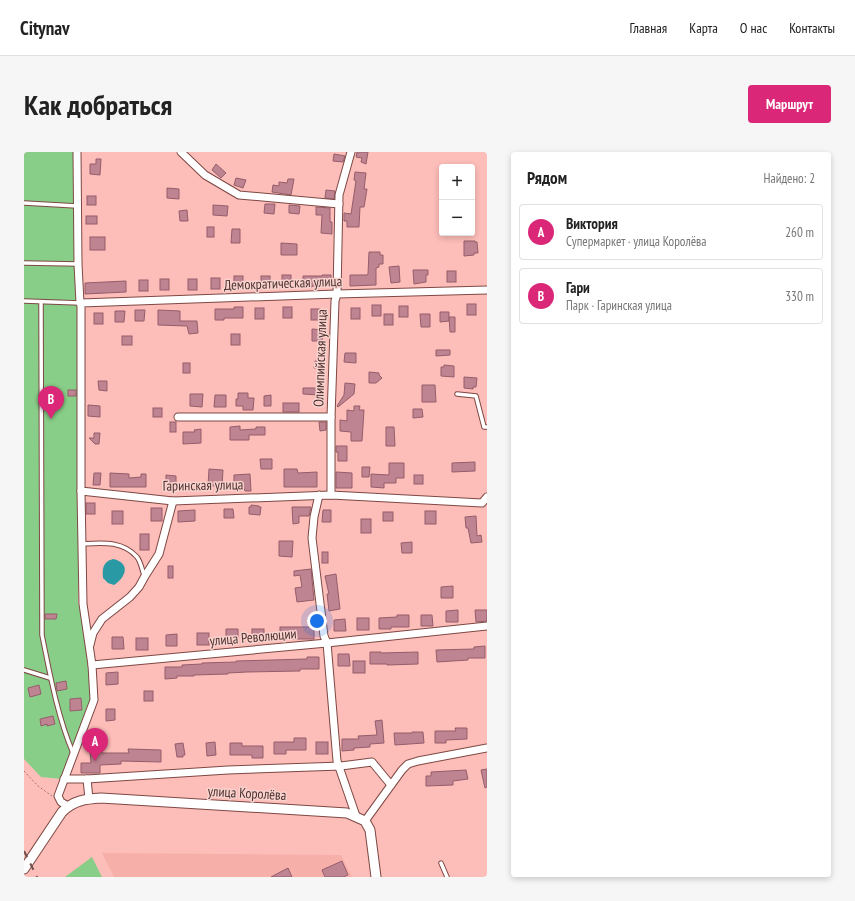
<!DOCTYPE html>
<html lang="ru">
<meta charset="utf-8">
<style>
body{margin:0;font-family:"PT Sans Narrow",sans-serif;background:#f6f6f6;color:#222}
.controls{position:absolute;right:12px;top:12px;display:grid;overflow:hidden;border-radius:4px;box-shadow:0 2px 6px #0003}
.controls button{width:36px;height:36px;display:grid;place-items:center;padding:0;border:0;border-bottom:1px solid #e0e0e0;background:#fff;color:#222;font:20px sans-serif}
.you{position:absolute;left:293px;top:469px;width:14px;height:14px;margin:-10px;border:3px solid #fff;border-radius:50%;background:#1a73e8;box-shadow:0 0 0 6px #1a73e833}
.badge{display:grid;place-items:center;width:26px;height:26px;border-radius:50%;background:#db2777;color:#fff;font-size:13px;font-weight:700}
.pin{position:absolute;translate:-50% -33px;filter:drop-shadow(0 1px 2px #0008)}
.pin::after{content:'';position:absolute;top:21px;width:14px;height:12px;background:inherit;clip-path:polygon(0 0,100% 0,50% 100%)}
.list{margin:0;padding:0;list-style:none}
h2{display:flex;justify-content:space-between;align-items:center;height:52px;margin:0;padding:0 16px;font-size:17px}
h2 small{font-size:13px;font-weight:400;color:#767676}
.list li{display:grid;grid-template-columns:26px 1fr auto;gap:12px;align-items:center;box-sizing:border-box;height:56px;margin:0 8px 8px;padding:0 8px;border:1px solid #e0e0e0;border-radius:4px}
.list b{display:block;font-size:15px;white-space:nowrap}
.list p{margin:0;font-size:13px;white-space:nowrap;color:#767676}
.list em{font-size:13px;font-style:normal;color:#767676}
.map{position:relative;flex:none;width:463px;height:725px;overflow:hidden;border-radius:4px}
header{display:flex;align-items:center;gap:24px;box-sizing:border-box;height:56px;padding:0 20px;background:#fff;border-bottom:1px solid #e0e0e0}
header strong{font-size:19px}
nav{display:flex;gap:22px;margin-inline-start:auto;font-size:14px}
.intro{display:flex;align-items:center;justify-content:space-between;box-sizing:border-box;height:96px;padding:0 24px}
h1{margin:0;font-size:28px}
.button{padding:10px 18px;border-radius:4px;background:#db2777;color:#fff;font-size:14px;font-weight:700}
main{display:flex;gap:24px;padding:0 24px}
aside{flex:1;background:#fff;border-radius:4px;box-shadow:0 2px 6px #0003}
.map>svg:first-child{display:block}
.built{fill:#f7afaa}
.green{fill:#89ce88}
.water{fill:#2999a3}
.building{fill:#bf8491;stroke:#955d6b}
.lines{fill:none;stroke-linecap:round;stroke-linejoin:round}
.service-casing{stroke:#7e4844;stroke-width:5.5}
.minor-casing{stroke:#7e4844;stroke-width:9}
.tertiary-casing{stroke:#7e4844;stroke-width:11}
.path{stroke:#a17572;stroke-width:1;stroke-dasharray:2 2;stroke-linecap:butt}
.service{stroke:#fff;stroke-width:3.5}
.minor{stroke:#fff;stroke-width:7}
.tertiary{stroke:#fff;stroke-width:9}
.rail{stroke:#6e4e4b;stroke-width:2;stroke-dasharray:7 7;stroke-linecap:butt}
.labels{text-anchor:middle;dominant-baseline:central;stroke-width:3;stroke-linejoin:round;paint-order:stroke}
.street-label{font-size:14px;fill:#4c3331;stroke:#f9d2ce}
</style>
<header>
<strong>Citynav</strong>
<nav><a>Главная</a><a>Карта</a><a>О нас</a><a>Контакты</a></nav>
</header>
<div class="intro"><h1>Как добраться</h1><a class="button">Маршрут</a></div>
<main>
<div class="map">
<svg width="463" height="725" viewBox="0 0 463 725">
<rect width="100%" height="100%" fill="#fdbdb8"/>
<path class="built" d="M78,701L317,703L328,725H90Z"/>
<g class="green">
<path d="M0,0H54V450L60,480L67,546L37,627L17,625L0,607Z"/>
<path d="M68,705L78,725H41Z"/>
</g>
<path class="water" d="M89,407C107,411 102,425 90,433L84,431L79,426C78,416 79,410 89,407Z"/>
<g class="building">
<path d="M333,0H344L342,12L337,10L338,6L332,5Z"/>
<path d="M310,2L321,4L319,10L309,9Z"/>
<path d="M72,7H77L76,23L66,22V12H72Z"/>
<path d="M192,12L202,21L197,26L188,18Z"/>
<path d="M331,20L342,21L340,37H343L340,55H336L335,75H323V69H320V61L327,62L332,29L330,28Z"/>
<path d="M212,26L222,28L219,36L210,33Z"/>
<path d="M264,27H270L267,43L248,40L249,33L255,34V30L263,31Z"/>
<path d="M143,36L155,37V47L143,46Z"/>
<path d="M302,38L311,39L310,47L301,46Z"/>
<rect x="63" y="44" width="9" height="9"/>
<path d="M241,52H251L250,62L240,61Z"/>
<path d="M189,53L204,54L203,64L189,63Z"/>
<path d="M265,53L276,54L275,62L265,61Z"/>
<path d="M292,55L306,56V70H308V82L297,81L298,63H292Z"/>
<path d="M163,58L164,69H156L155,59Z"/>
<rect x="62" y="64" width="11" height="8"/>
<rect x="183" y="75" width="7" height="10"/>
<path d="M208,77H216V91H207Z"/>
<rect x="66" y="85" width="15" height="13"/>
<path d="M440,89H451V90H453L454,101H450V103L440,104Z"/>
<path d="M257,91L273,92V103H257Z"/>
<path d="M345,100H356V103H359V112H355V115L352,116V133L326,134V123H343L344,122Z"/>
<path d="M375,114L376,130L367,131L365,115Z"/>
<path d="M389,118H404V123H402V130L390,132Z"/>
<rect x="423" y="119" width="9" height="11"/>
<rect x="258" y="123" width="9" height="11"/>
<path d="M298,123H307V134H288V135H279V124H298Z"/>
<rect x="210" y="124" width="9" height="11"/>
<rect x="237" y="124" width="9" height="12"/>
<rect x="187" y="126" width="9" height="11"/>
<rect x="136" y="127" width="9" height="11"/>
<rect x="164" y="127" width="9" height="11"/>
<rect x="115" y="128" width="9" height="11"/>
<path d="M102,129V140L61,142V131Z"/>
<rect x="443" y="152" width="9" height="11"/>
<rect x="348" y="153" width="9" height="11"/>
<rect x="375" y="154" width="9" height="11"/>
<path d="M210,155H219V166H200V168H191V157H210Z"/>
<rect x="259" y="155" width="9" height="11"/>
<rect x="231" y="156" width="9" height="11"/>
<rect x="327" y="156" width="9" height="11"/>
<rect x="287" y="157" width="9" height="11"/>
<path d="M111,158H121L120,169H111Z"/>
<path d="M134,158L156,159V169H173L174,181L165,182L163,174L134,173Z"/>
<path d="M91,159H101L100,170H91Z"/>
<path d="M416,160H425V169L416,170Z"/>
<rect x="70" y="161" width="9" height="11"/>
<rect x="360" y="162" width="9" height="11"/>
<path d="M396,162H406V175H397Z"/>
<path d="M425,165H431V180H426Z"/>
<path d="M288,177L299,178L298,189H288Z"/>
<rect x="207" y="182" width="9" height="11"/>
<rect x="98" y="184" width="10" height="9"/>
<path d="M412,198H426V203L412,204Z"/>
<path d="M321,201H332V211L320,210Z"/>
<path d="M291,209H300L299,216H290Z"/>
<rect x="159" y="211" width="7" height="10"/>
<path d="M420,213L430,214V225L417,224V215H420Z"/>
<path d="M345,220L355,221V223L358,226L352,231H345Z"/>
<path d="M440,225L453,226L452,235H449V237L440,236Z"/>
<path d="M74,229H83V239L75,238Z"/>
<path d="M321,231L331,232L330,242L314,255L313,254L320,243Z"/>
<path d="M398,233H411L412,250H398Z"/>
<path d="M279,236H295V243L279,242Z"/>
<rect x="44" y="238" width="8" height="6"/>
<path d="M214,241H224V246H230L229,258H219V254H212V247H214Z"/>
<path d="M166,242H179L178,255L166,254Z"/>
<path d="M191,243H202V255H190Z"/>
<path d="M247,243V254H240V244Z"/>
<rect x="259" y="251" width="16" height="9"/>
<path d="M64,253L76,254V265L64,264Z"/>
<path d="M330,254H336L335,258H340L338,289H327V280L316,279V268L323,269V258L330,259Z"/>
<rect x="129" y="256" width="9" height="9"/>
<path d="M389,257H398L399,265L389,266Z"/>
<rect x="146" y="270" width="6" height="10"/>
<path d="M295,270H302V278L296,279Z"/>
<path d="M216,274V278L232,277V275H241V283H225V288H206V275Z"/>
<path d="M362,275H370L371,294H362Z"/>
<path d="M177,277V291L159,292V280H171L170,278Z"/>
<path d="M70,281H76L75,292H71L65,286H70Z"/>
<path d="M312,294H323V309H314V300H312Z"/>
<path d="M236,307H248V317H237Z"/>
<path d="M451,310V319L428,320V311Z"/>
<path d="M365,311H380V326H372V331H360V336L347,335V322L365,323Z"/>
<path d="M338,315H346L345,325H338Z"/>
<path d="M185,317L199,318L198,334H184Z"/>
<path d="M260,317H273L274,321L293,320V335H260Z"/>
<path d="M312,320L328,321V336H312Z"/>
<path d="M70,321H77L76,333H69Z"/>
<path d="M86,321L105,322V326L117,325V322H122V335H86Z"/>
<path d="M226,322L227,339H221L220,336L210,337V323Z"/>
<path d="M142,323L152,324V335H142Z"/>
<rect x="390" y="323" width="9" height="9"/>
<rect x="62" y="351" width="9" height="11"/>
<path d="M227,353L235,354V355H237L236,363L225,362V355H227Z"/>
<path d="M268,355H287L285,364H275V371L269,372Z"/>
<rect x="127" y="356" width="11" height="13"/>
<path d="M200,357H209L210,366H200Z"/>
<path d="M171,358V369L154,370V359Z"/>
<path d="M299,358H307V370H298Z"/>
<rect x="88" y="359" width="11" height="13"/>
<rect x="401" y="359" width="11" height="13"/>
<rect x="359" y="360" width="10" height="9"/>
<path d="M452,364L453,384L457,383L458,390L447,391L444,376H442L441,365Z"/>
<rect x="337" y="367" width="10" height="14"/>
<rect x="116" y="382" width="9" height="16"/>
<path d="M255,389H269L268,405L255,404Z"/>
<path d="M388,390V401H378L377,391Z"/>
<rect x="298" y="400" width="6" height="11"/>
<rect x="144" y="414" width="5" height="12"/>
<path d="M287,417L290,448L273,450L271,436L278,435L276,423L270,424V419Z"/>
<path d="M312,422L316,457L305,459L303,442H305L301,424Z"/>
<path d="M429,434V446H417V435Z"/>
<path d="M434,458V470H422V459Z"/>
<path d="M451,458H463V469L452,470Z"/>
<path d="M21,462H33L32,467H21Z"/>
<path d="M373,463H385V475H367V477H355V466L373,465Z"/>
<path d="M397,463H408L409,474H397Z"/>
<rect x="333" y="466" width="12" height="12"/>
<path d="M321,467L322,479H310V468Z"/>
<rect x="256" y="475" width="34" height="12"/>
<path d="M202,477H214V488L202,489Z"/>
<rect x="228" y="477" width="12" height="12"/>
<rect x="173" y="481" width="12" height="12"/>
<path d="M153,482V494H142V483Z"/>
<path d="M88,485H99L100,497H88Z"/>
<rect x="112" y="486" width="12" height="12"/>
<path d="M461,494V506H444V508L413,510L412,498L450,497V495Z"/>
<path d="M346,500H357V501L394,500V512L363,513V512H346Z"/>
<path d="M314,502H325L326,514H314Z"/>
<path d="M283,505H295V517H276V519L223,520L204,521V522L170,523V524H153V526L141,527V515H158V513L178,512V511L212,510V509L283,507Z"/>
<rect x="329" y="509" width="12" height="12"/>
<path d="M94,520V532L82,533V521Z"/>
<path d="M42,529L43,537L33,539L32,531Z"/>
<path d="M15,533L17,542L6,545L4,536Z"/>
<rect x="120" y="539" width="9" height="10"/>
<path d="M57,546L58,558L46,559V547Z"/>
<path d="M82,557H91V568L82,569Z"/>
<path d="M29,564L31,572L23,574V572L17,574L16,567Z"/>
<path d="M358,568L360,591L346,592V595L330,596V598L318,599V587H335L334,584L353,583L351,569Z"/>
<path d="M431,576H443V587L422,588V591H411V579H432Z"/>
<path d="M388,580H399L400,591L371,593L370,581H388Z"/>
<path d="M270,586H282V598H262V602H250V590H270Z"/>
<path d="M191,590L192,603L183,604L182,591Z"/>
<rect x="292" y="590" width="12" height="12"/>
<path d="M159,591L161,603H159V605H153L151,592Z"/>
<path d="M206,591H218V594H239V606H228V603H206Z"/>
<path d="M78,597V601H105L104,597L137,598V610L97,609V612L76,613V621H57V611H67L66,598Z"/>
<path d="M463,617V635L461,636L457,618Z"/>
<path d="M442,618L444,627L429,629V633L402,634V624H407V620Z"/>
<path d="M318,709L324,723L319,725H301L298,718Z"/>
<path d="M264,716L268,725H247Z"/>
</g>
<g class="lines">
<g class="service-casing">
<g id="service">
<path d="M0,51L53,54"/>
<path d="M0,111L54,112"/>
<path d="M0,149L56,151"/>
<path d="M17,150L18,483C26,522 33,563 49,601"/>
<path d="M433,242L452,244L460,275H463"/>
<path d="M57,392C77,391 98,388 113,405C117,410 118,418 120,423"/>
<path d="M0,518L26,526"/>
<path d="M417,711L423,725"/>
</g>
</g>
<g class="minor-casing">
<g id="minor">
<path d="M53,0L54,112L56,151"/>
<path d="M157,0L181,23L215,43L315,52"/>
<path d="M463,138L313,142L57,151V339L149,349L307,343L458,351L463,345"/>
<path d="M154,265H307"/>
<path d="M295,343L290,365L288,386L300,484L303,491L313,609L332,664"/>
<path d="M307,343V265L311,149L313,142L315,43L327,0"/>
<path d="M66,493L69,481L78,467L106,445L115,435L121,424L135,402L149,349"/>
<path d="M68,513L303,491L463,474"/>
<path d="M40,627H63L204,618L317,614L348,610L367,633"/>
<path d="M63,627L65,647"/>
<path d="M44,654L37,650L34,644L70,548L68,513L59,452L57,339"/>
<path d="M341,669L378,618L384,612L394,609L463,596"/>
</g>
</g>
<g class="tertiary-casing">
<path id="tertiary" d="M0,717L38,660C50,648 62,647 77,646L323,661L341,669L346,678L352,725"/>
</g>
<path class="path" d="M0,619L14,634L28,644"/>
<use href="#service" class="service"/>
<use href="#minor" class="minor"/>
<use href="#tertiary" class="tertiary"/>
<path class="rail" d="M0,699L13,725"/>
</g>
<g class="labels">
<g class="street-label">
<text transform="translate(259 131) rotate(-2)">Демократическая улица</text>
<text transform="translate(296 206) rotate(-88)">Олимпийская улица</text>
<text transform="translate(179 333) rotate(-1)">Гаринская улица</text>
<text transform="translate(229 485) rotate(-5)">улица Революции</text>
<text transform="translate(223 641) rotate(3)">улица Королёва</text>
</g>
</g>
</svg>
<div class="controls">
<button>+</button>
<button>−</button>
</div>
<div class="you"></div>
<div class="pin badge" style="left:71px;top:609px">A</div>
<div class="pin badge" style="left:27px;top:267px">B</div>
</div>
<aside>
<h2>Рядом<small>Найдено: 2</small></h2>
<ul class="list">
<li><span class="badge">A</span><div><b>Виктория</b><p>Супермаркет · улица Королёва</p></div><em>260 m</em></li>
<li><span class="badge">B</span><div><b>Гари</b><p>Парк · Гаринская улица</p></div><em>330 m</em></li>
</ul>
</aside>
</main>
